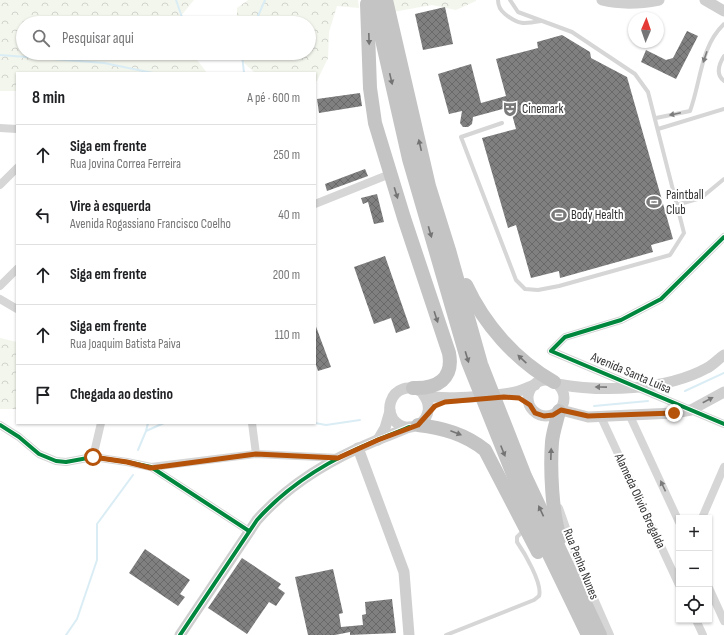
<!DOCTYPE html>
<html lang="pt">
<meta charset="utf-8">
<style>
body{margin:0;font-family:"Sofia Sans Condensed",sans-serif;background:#f2f2f2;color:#202124}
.controls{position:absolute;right:12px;bottom:12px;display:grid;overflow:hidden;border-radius:0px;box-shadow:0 1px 3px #0004}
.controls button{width:36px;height:36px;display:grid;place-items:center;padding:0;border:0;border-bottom:1px solid #e0e0e0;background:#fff;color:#202124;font:20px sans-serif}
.compass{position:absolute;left:628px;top:12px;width:36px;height:36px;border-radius:50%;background:#fff;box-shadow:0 1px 3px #0004;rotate:2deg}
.stop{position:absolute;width:12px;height:12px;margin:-9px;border:3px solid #b45309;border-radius:50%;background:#fff}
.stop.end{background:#b45309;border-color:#fff;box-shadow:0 1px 4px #0008}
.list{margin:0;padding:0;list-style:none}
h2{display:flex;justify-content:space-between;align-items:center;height:52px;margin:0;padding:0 16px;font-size:17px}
h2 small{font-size:13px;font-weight:400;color:#757577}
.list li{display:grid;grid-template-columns:26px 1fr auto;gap:12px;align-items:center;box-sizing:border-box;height:60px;padding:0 16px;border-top:1px solid #e0e0e0}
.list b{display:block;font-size:15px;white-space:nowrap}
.list p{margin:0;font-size:13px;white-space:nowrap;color:#757577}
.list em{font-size:13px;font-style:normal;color:#757577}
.icon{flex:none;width:22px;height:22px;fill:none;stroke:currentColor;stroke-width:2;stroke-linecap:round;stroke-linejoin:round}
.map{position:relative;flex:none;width:724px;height:635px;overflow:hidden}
.search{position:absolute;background:#fff;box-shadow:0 1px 3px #0004;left:16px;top:16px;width:300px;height:44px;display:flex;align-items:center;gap:10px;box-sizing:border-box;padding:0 14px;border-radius:22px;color:#757577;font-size:15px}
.panel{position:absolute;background:#fff;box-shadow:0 1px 3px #0004;left:16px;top:72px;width:300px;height:352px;border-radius:0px}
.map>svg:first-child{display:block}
.forest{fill:url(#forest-crowns)}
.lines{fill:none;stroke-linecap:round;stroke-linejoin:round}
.stream{stroke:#daedf5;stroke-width:2}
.building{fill:url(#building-cross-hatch)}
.lane{stroke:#d6d6d6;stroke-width:4}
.street{stroke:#d6d6d6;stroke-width:8}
.secondary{stroke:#cfcfcf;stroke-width:11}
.highway{stroke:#c4c4c4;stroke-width:14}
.cycleway-casing{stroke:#fff;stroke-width:6}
.cycleway{stroke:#00873e;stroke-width:4}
.oneway{fill:#747474}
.oneway2{fill:#7c7c7c}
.oneway3{fill:#797979}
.route{stroke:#b45309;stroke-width:5}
.labels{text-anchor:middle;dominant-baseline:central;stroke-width:4;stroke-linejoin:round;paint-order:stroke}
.poi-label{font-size:13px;fill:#323232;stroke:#fff;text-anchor:start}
.street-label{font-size:13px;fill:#323232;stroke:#fff}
</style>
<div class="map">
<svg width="724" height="635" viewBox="0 0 724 635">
<defs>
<pattern id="forest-crowns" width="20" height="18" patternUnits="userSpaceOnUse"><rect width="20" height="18" fill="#f3f6ed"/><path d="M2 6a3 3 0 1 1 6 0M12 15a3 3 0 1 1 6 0" fill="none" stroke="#d1d3cc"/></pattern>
<pattern id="building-cross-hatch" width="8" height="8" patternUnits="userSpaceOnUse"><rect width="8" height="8" fill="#808080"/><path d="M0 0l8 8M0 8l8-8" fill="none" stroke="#696969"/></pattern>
</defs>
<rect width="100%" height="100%" fill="#fff"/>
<g class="forest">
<path d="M0,0H194L181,16L182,23H23V53H192L207,73H17V91H0Z"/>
<path d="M248,0H358L359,8L337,6L329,32L328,58L317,81H315V73H255L242,61L240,53H309V23H237V8Z"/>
<path d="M392,0H476V1L456,10L432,5L393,12Z"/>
<path d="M0,338L17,342V409H0Z"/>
</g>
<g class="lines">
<g class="stream">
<path d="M176,0L184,23"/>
<path d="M255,23L265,0"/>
<path d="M236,53L242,55L244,73"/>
<path d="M0,55L104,63L153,73"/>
<path d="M685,391L724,373"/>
<path d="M594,406L648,401"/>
<path d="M315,423L326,425L360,420"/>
<path d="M146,431L148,423"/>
<path d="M138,450L146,431L164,423"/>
<path d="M66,635L77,619L97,560V524L133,475"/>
</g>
</g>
<g class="building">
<path d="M445,7L453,44L423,50L415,14Z"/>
<path d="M687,31L698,36L676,79L641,62L646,50L666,60L673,58Z"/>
<path d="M562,35L590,52L591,58L627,77L673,239L651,245L653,252L560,278L559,271L531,278L516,225L508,228L482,138L516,129L510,107L473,117L472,124L468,127H463L460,123L462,111L449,114L438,74L471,64L481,103L506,96L496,59L538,48L537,42Z"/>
<path d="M360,93L362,106L319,113L317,99Z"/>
<path d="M365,169L368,176L327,191L325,184Z"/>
<path d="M377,194L384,222L374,224L368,202L363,204L361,198Z"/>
<path d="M385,256L410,328L396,333L391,318L374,324L354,267Z"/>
<path d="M315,324L331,367L318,371L315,362Z"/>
<path d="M145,549L190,580L180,594L185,597L178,606L129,573Z"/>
<path d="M242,558L281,584L278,588L285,593L276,606L269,602L247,634L208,608Z"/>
<path d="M333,569L343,613L339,614L341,627L363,625L362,615L366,614L365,602L392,599L396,633L350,635V632L335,635H308L295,577Z"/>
</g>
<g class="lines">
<g class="lane">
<path d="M498,0C498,6 500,10 505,14C518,25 524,24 541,21"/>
<path d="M724,56C719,64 715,74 724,81"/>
<path d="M656,118L690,111C701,82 700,47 724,24"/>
<path d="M502,123L461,137L516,280L525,289L538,290L559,286L670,255L684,233L648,92L635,74L572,32L518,12L510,0"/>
<path d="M658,129L724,109"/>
<path d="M676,205L701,198L724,179"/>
<path d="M446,635L534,600L539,596C543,584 524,552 517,542V537L524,530"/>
</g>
<g class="street">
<path d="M0,128L17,129"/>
<path d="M0,185L17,168"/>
<path d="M315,204L390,174"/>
<path d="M724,237L661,299L621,320L565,337L551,351L724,424"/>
<path d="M0,286L17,269"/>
<path d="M0,299L17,309"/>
<path d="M629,414L679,522"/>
<path d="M601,417L679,585"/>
<path d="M252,423L256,454"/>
<path d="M0,425L19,437L39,454L56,461L66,462L93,457L127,462L151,467L249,531"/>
<path d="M93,457L101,423"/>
<path d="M151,467L256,454L339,458"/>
<path d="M559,508L578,562L610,635"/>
<path d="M702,518L724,467"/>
<path d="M709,588L724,621"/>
<path d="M696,620L703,635"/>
</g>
<g class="secondary">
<path d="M602,0C622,5 639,4 659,0"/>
<path d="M705,0L724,11"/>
<circle cx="546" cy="398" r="18"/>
<path d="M557,384C602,392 665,391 707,368C713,365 718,359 724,355"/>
<path d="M423,394C441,417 409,440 393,419C386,408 391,393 403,389C414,385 425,395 435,397C451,399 499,396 515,392C521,391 528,387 535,385"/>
<path d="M561,410L588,417L674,413L691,410L724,392"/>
<path d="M378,440L385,428L390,411"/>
<path d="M358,448L404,572L409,635"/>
<path d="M180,635L257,520C289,484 331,459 375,441C387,436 398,432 409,427"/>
</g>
<g class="highway">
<path d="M373,0L409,159L468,362L527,509L588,635"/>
<path d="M386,0L429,186L449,250L481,364L525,476L600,635"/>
<path d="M367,4L370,88L375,123L404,218L449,353C454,379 437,389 413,388"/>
<path d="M466,285C484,324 515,360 554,382"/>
<path d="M559,411C557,421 553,431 552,442C550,468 552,514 560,538"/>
<path d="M418,425C443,428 465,434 485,450L538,552"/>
</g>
<g class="cycleway-casing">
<g id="cycleway">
<path d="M724,237L661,299L621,320L565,337L551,351L724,424"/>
<path d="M0,425L19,437L39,454L56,461L66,462L93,457L127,462L151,467L249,531"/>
<path d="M180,635L257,520C289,484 331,459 375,441C387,436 398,432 409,427"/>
</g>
</g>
<use href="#cycleway" class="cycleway"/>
</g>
<defs><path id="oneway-solid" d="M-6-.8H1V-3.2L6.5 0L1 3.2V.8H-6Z"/></defs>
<g class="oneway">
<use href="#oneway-solid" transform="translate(369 39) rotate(88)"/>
<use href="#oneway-solid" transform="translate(391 79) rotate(77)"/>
<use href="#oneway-solid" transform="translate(420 145) rotate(-103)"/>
<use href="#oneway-solid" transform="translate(396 193) rotate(73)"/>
<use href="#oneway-solid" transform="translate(430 232) rotate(74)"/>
<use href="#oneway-solid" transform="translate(436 317) rotate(72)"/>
<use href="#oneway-solid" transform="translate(467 357) rotate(73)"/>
<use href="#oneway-solid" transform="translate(522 359) rotate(-137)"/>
<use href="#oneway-solid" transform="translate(456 433) rotate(21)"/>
<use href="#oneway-solid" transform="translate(503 451) rotate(68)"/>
<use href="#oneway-solid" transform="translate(551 454) rotate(-88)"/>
<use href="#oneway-solid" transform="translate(541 511) rotate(-115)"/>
</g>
<g class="oneway2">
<use href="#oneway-solid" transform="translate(705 57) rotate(109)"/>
<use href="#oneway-solid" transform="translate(675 114) rotate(168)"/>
<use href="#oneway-solid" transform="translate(663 486) rotate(-115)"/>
</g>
<g class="oneway3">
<use href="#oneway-solid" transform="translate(601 387) rotate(-179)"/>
<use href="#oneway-solid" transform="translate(708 400) rotate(-28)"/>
</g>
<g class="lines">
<path class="route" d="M93,457L127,462L151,468L256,454L338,458L378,440L418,425L435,406L445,402L504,397L519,398L530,405L535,413L544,416L553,415L561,410L588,416L674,413"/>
</g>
<defs>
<g id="theatre-bare" transform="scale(1.2)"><path d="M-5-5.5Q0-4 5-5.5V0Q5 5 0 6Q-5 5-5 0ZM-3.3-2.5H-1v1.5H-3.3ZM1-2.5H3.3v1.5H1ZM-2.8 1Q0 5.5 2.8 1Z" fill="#7a7a7a" stroke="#fff" stroke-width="2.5" paint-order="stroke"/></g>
<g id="stadium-bare" transform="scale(1.2)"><path d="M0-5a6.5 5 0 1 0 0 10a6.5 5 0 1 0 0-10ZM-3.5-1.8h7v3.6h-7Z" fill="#7a7a7a" stroke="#fff" stroke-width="2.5" paint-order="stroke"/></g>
</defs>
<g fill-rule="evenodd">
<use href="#theatre-bare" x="510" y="109"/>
<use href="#stadium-bare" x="654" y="202"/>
<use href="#stadium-bare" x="559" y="215"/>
</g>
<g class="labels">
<g class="poi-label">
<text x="522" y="109">Cinemark</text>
<text x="666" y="195">Paintball<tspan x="666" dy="15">Club</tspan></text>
<text x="571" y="215">Body Health</text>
</g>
<g class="street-label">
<text transform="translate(631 373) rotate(23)">Avenida Santa Luisa</text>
<text transform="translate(640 501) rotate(65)">Alameda Olivio Bregalda</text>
<text transform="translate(581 564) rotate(68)">Rua Penha Nunes</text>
</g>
</g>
</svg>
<div class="controls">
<button>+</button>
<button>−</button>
<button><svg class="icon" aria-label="locate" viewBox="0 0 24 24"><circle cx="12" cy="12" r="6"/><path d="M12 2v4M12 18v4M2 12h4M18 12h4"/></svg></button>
</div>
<svg class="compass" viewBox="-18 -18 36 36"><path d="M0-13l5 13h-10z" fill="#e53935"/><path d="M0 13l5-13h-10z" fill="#757577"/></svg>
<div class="stop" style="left:93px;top:457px"></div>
<div class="stop end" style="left:674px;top:413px"></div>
<div class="search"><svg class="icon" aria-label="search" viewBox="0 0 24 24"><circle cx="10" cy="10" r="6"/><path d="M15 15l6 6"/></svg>Pesquisar aqui</div>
<section class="panel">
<h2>8 min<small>A pé · 600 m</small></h2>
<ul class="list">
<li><svg class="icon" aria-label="ahead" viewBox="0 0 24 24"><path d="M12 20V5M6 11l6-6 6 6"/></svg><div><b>Siga em frente</b><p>Rua Jovina Correa Ferreira</p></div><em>250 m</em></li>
<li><svg class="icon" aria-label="left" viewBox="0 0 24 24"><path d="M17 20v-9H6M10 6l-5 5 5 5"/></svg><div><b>Vire à esquerda</b><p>Avenida Rogassiano Francisco Coelho</p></div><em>40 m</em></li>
<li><svg class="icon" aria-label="ahead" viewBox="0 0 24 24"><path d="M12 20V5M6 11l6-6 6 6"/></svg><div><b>Siga em frente</b></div><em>200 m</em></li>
<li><svg class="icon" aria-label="ahead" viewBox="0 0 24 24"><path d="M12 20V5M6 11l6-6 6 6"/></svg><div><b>Siga em frente</b><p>Rua Joaquim Batista Paiva</p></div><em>110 m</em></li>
<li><svg class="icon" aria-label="arrive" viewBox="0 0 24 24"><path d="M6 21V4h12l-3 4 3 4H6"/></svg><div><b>Chegada ao destino</b></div></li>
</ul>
</section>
</div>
